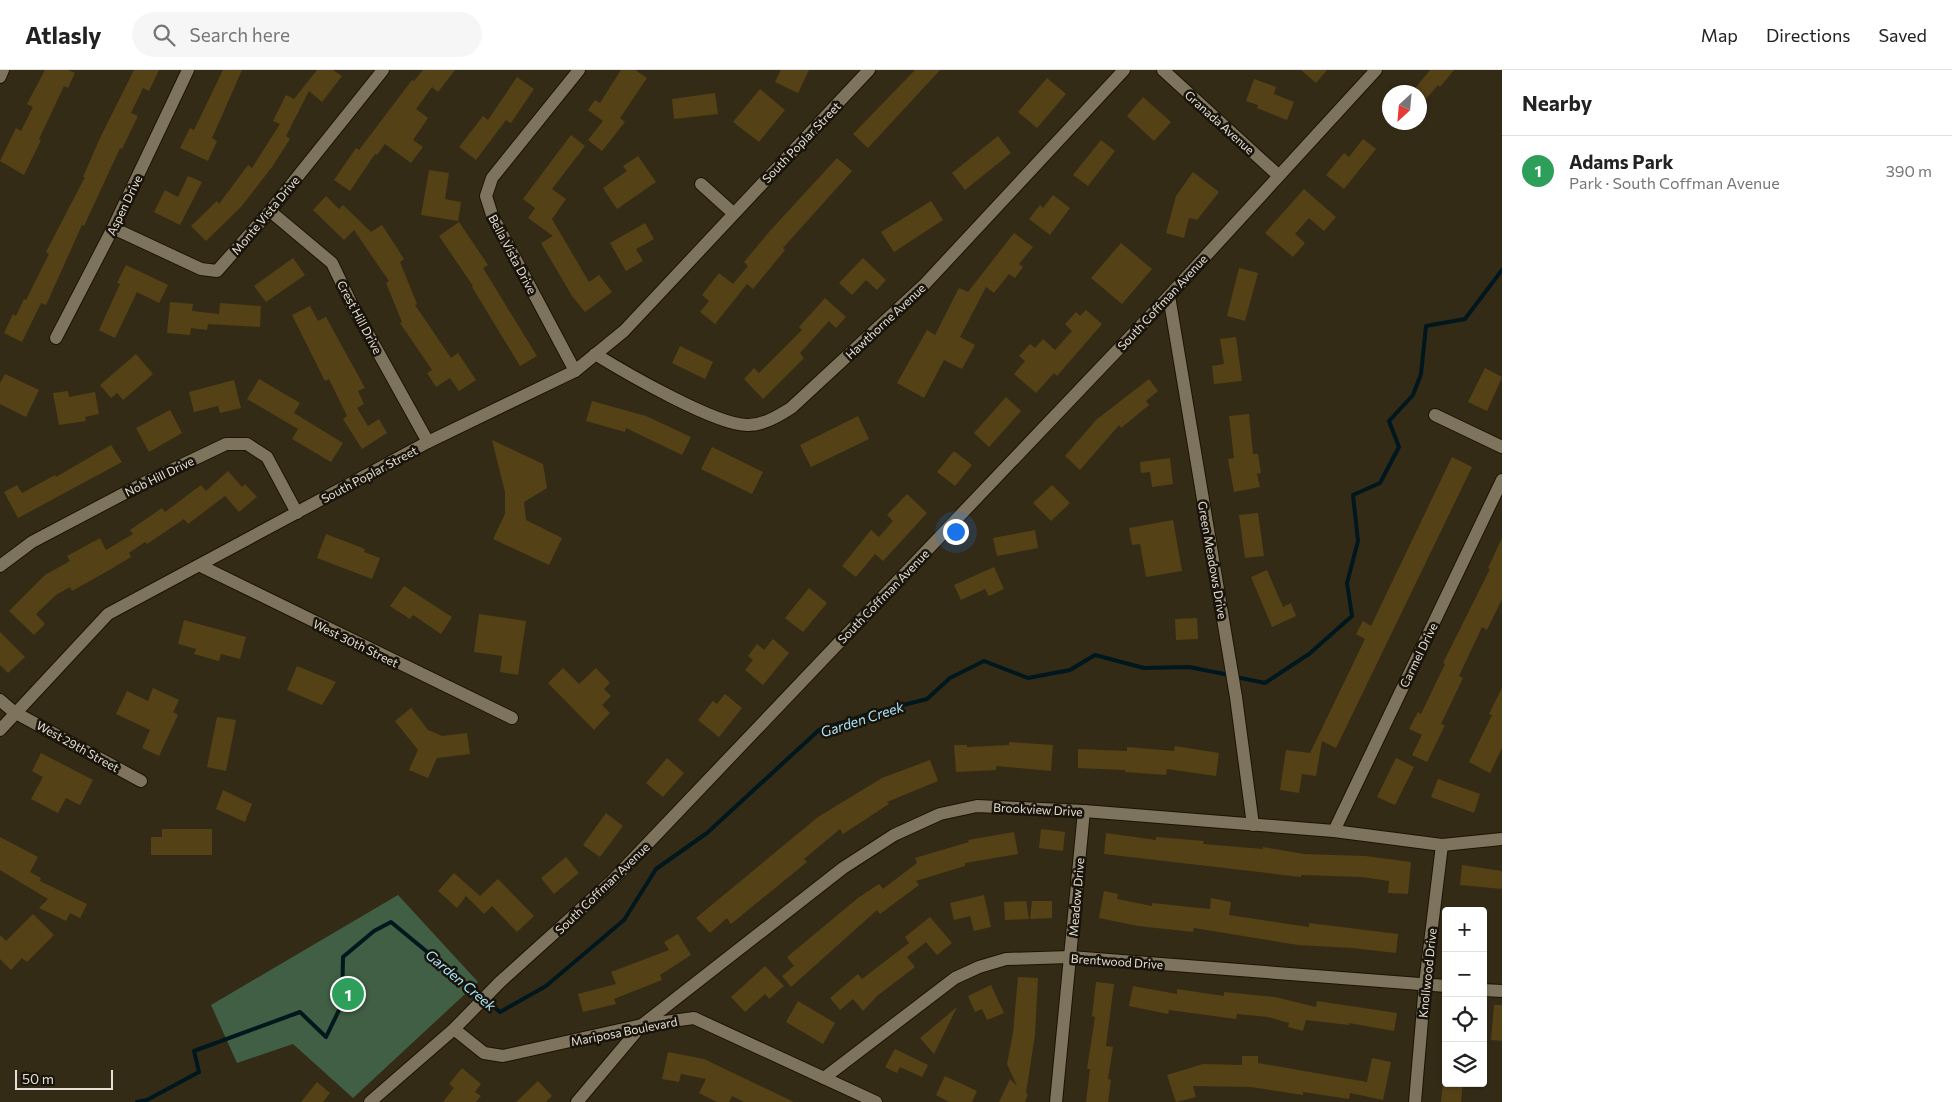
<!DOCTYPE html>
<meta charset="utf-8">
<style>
body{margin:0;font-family:Commissioner,sans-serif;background:#f6f6f6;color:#222}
.controls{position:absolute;right:15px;bottom:15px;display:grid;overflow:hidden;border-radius:5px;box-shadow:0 1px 4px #0004}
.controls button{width:45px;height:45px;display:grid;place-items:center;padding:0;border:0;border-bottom:1px solid #e0e0e0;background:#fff;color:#222;font:25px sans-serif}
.compass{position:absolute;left:1382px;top:15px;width:45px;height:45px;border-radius:50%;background:#fff;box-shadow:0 1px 4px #0004;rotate:206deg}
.scale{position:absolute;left:15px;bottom:12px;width:98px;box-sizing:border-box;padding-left:5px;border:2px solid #e6dfd3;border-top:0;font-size:14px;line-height:18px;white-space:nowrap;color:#e6dfd3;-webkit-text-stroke:4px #18140b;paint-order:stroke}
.you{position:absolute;left:955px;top:461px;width:18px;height:18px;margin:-12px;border:4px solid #fff;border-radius:50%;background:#1a73e8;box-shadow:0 0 0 8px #1a73e833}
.badge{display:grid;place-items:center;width:32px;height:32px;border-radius:50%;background:#0f766e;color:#fff;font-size:16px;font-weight:700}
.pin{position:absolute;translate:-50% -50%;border:2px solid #fff;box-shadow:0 1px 5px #0006}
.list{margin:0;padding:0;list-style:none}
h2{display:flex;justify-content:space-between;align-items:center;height:65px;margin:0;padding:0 20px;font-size:21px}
h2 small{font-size:16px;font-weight:400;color:#767676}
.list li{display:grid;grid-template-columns:32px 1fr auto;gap:15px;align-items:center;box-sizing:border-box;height:70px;padding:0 20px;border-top:1px solid #e0e0e0}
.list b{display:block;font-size:19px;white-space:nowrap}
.list p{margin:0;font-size:16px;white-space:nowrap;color:#767676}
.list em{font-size:16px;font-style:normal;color:#767676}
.icon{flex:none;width:28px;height:28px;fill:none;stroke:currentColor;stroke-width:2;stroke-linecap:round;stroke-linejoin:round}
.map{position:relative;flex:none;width:1502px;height:1032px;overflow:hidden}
header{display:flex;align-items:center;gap:30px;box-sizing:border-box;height:70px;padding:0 25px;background:#fff;border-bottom:1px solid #e0e0e0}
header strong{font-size:24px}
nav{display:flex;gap:28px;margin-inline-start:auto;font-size:18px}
.search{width:350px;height:45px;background:#f6f6f6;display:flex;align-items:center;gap:12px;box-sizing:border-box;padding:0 18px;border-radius:28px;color:#767676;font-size:19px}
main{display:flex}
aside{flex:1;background:#fff}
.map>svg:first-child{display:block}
.green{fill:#405f44}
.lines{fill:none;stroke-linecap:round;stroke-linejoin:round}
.stream{stroke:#01171e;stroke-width:4}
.building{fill:#544115}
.minor-casing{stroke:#1c1302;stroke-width:14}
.secondary-casing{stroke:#1c1302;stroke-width:14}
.minor{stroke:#7e735d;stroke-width:12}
.secondary{stroke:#7e735d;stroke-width:12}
.labels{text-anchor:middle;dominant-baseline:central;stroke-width:5;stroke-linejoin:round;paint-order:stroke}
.street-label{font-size:12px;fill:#e6dfd3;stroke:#18140b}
.water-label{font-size:14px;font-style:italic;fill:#aae6fb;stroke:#18140b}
</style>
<header>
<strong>Atlasly</strong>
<div class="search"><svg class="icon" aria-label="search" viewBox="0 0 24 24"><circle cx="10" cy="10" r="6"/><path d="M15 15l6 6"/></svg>Search here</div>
<nav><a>Map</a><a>Directions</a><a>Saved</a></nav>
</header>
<main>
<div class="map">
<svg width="1502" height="1032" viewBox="0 0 1502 1032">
<rect width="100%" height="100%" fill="#342b17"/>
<path class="green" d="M398,825L478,912L353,1028L293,974L237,993L211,935Z"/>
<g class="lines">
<g class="stream">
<path d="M1236,607L1265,613L1309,584L1352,546L1347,513L1358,471L1353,425L1380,413L1399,377L1389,351L1413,325L1421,304L1426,256L1465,249L1502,200"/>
<path d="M137,1032L147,1030L199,1002L194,981L300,942L326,967L342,934L343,887L374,861L391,852L500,942L546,916L624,850L656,799L707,763L819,660L872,643L927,629L950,608L984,591L1028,608L1070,600L1095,585L1144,598L1189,597L1229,605"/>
</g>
</g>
<g class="building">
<path d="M45,0H68L75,3L68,18L64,16L39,69L41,70L24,105L0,91L16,58L21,61L33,37L27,34Z"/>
<path d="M134,0H159L149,21L143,18L131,43L138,46L122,79L120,78L84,156L82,155L46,235L41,233L22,272L4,263L13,244L16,246L24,229L26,230L49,184L46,182L85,107H83L100,68Z"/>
<path d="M223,0H242L212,68L217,71L208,91L180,78L190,58L194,60Z"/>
<path d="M317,0H333L342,6L322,32L309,21L286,66L290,69L272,97L241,137L206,171L191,156L217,131L219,134L248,95L252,98L280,54L273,51L286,25L294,29Z"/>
<path d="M423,0H455L438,22L432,17L416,39L428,48L413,70L423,77L411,93L385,74L377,85L375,84L350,121L334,110L356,78L359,80L412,10L414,11Z"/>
<path d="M621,0H635L647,8L620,48L625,52L602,81L588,70L603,51L588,40L595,30L600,33Z"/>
<path d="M781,0H809L798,23L775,12Z"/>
<path d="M915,0H940L868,78L853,64Z"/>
<path d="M1301,0H1327L1316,13Z"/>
<path d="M1430,0H1454L1440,17L1438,15L1420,36V22H1412Z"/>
<path d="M517,7L534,19L511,53L506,50L476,90L459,77L483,46L488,50Z"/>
<path d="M1047,8L1066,24L1037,58L1018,42Z"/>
<path d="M1254,9L1276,17L1274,24L1294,32L1287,50L1257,38L1258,35L1246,31Z"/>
<path d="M760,19L785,40L759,72L733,52Z"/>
<path d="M715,23L718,44L674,49L672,29Z"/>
<path d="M1143,27L1171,52L1154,71L1127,46Z"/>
<path d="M571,65L585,76L552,119L566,129L552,149L589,212L599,205L612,222L585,242L572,226L541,173L553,166L528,148L535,138L523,129Z"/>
<path d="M998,66L1011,83L965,120L952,103Z"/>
<path d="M1363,69L1376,79L1344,119L1326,105L1344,83L1349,87Z"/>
<path d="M1101,70L1115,81L1088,116L1073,105Z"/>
<path d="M638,86L656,112L617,139L603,118L627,101L623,96Z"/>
<path d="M837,88L852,101L783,178L785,180L753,219L747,214L715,254L700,242L709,231L702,225L719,203L733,214L748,196L744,192L769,162Z"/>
<path d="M429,100L449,103L445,129L461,132L458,151L421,145Z"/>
<path d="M1193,102L1219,122L1197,150L1189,148L1184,168L1166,163L1176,126Z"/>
<path d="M188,106L202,112L180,155L154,142L165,120L178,127Z"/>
<path d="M1304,119L1336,147L1324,161L1309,148L1295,164L1305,173L1293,187L1265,163Z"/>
<path d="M1053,125L1070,138L1050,165L1029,149L1040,135L1043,138Z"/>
<path d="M326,126L339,139L343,135L371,162L382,155L404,189L400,192L417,234L415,235L451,288L458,283L476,310L459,321L450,308L436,317L427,303L432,300L400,253L402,252L386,213L389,211L354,160L344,170L313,140Z"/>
<path d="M931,131L943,150L894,182L881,162Z"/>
<path d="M459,152L488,195L483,198L537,286L520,296L472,217L473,216L439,166Z"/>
<path d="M645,153L654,169L636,179L643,191L626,201L610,173Z"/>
<path d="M1014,163L1033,177L1019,194L1023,197L1015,208L1009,204L994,223L986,217L960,267L975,275L962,299L944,290L924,328L897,313L927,260L935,265L959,218L968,222Z"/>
<path d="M1121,173L1152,199L1122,234L1091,208Z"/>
<path d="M293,188L305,205L266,232L254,216Z"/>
<path d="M863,188L886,210L877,220L866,210L852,225L839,213Z"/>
<path d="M126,195L168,215L159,233L137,222L115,268L99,260L120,214L117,213Z"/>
<path d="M1239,198L1258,203L1245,251L1227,246Z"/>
<path d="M825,228L846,247L836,258L829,251L800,283L804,288L763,329L744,309L754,298L759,303L802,260L799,257Z"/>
<path d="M170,232L193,234L192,241L219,244L220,233L261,236L260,257L208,254L207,260L191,258L190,265L167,263Z"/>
<path d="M310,236L318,251L326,247L365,318L358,321L364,334L357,338L368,356L379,349L387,363L362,379L343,349L347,346L329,309L325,311L292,245Z"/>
<path d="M1086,240L1102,254L1057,306L1054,303L1036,323L1014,304L1025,291L1019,286L1030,274L1035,278L1043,269L1055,280L1072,261L1065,254L1076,242L1080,246Z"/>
<path d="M1236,267L1242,311L1214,314L1212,296L1224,294L1220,269Z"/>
<path d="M680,276L713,292L705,309L672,293Z"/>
<path d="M136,284L153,304L123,330L117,323L111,328L100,315Z"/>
<path d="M1485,298L1502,307L1487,341L1468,332Z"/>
<path d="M5,304L39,320L26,347L0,334V313Z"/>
<path d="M259,309L300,333L294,343L343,373L331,392L292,369L298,359L247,329Z"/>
<path d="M1149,309L1158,321L1146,331L1149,335L1121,358L1119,355L1080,400L1065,386L1096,350Z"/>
<path d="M234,310L241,338L220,343L218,336L194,342L189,322Z"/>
<path d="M68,321L69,327L95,322L99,344L85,347L86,351L59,355L53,323Z"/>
<path d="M1006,327L1021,341L989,377L974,363Z"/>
<path d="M592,331L646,346L691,367L682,385L626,358L625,362L586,351Z"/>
<path d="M170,340L182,363L149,382L136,358Z"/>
<path d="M1249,344L1253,384H1258L1261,403L1257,404L1260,417L1234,422L1228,389L1234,388L1229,346Z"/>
<path d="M858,346L869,369L811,397L800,375Z"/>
<path d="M492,370L543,394L547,418L524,432L526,450L562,468L549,495L493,469L505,444V422Z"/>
<path d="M111,375L122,392L18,448L4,422L17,415L22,423L55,405L56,407Z"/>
<path d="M712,377L763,402L752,424L701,399Z"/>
<path d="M954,381L972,395L955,416L937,402Z"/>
<path d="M1452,387L1472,397L1336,678L1322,671L1316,706L1302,704L1299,723L1280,720L1286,680L1310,683L1365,569L1356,564L1363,551L1371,556Z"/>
<path d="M1170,388L1173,414L1152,417L1150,402L1141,403L1140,392Z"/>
<path d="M228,401L242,417L245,414L257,427L239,442L225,426L188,454L184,449L147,474L145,472L129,483L131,487L106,502L72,521L70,517L56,525L36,544L45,554L34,565L9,541L45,505L70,491L67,486L100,468L106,480L133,464L130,460L162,438L165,442L201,415L206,421Z"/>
<path d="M1052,415L1070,433L1051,451L1033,433Z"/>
<path d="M907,424L927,443L883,491L875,484L856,507L842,496L871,460L879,467L893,451L887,445Z"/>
<path d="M1258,443L1264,486L1245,488L1239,445Z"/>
<path d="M1173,450L1182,501L1146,507L1140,474L1132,475L1129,458Z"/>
<path d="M1035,460L1038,478L997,486L993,468Z"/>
<path d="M326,464L365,479L364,482L380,488L372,509L317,488Z"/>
<path d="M1502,468V529L1487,560L1482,557L1459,606L1463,608L1441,654L1445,655L1427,692L1412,685L1422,665L1409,659L1418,642L1421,644L1445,594L1443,593L1490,499L1488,498Z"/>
<path d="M994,497L1004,519L989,526L985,519L961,530L954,515Z"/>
<path d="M1267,500L1283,537L1291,533L1296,546L1272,557L1251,507Z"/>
<path d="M404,516L452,547L441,564L413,545L410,549L390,536Z"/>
<path d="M809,518L827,533L803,562L785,548Z"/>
<path d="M479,544L526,551L518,605L500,602L502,586L474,582Z"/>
<path d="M1197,548L1198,569L1176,570L1175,549Z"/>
<path d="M184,550L246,567L240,589L221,584L219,591L194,584L196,579L178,574Z"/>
<path d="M0,562L25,587L8,603L0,595Z"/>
<path d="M773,569L789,583L763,615L745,600L753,590L748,586L757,574L764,580Z"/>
<path d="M297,596L336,612L322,635L287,620Z"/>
<path d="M563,598L579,614L596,598L610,613L604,619L611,626L602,635L610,643L594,660L548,613Z"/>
<path d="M153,618L179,630L173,642L178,645L159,686L142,678L150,660L116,644L127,621L148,631Z"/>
<path d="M1502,618V678L1490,703L1469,692L1492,645L1489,644Z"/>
<path d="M725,624L742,638L719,667L698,650L713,631L717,634Z"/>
<path d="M411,638L428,660L442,666L467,663L470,684L437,688L428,708L409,700L418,680L395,651Z"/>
<path d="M217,647L236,650L226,701L207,697Z"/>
<path d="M1009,672L1053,675L1051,701L996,696V700L956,702L954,675H967V677L1009,675Z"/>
<path d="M1175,676L1219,683L1216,706L1167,699L1166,705L1125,702V700L1078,698V679L1127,681V677L1174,681Z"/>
<path d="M41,683L93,710L80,735L66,728L58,743L31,729L43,707L32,701Z"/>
<path d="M667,688L684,703L663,727L646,713Z"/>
<path d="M1396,688L1414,697L1395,735L1377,727Z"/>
<path d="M930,690L938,711L887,732L889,734L843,764L840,759L804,789L807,792L731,854L727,848L710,863L696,848L818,747L882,708Z"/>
<path d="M1438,709L1480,724L1474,743L1431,727Z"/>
<path d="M223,720L252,734L245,752L216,739Z"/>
<path d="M606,743L623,756L600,787L583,775Z"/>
<path d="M162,759H212V785H151V767H162Z"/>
<path d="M1041,759L1065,762L1063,781L1039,778Z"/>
<path d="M1014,762L1018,784L965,793V796L916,811L919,815L880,844L877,840L791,917L782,906L794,896L787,887L858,828L879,814L883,819L917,793L915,788L969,772L968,770Z"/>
<path d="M1106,763L1156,770V767L1204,771L1203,774L1263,779V777L1304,784L1365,786L1411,792L1408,824L1388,823L1389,811L1362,807L1301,805V807L1104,784Z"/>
<path d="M0,767L38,787L30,802L41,808L40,811L87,834L80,848L70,843L66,851L39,838L48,829L0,800Z"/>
<path d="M566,787L579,803L554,824L541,808Z"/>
<path d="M1462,795L1502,801V819L1460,815Z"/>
<path d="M454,803L480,826L498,809L534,846L517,862L492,836L484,844L466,826L457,838L438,821Z"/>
<path d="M1104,821L1118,824L1117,829L1152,836V833L1210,839L1211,828L1231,832L1229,845L1309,857V853L1398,864L1396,883L1352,878L1298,875L1194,858L1193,862L1138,856L1099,848Z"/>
<path d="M984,825L991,857L974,861L970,846L954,850L950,833Z"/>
<path d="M1026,831L1029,849L1005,850L1004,832Z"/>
<path d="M1032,831H1052V848L1030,849Z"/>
<path d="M33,844L54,865L27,892L22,888L11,900L0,889V865L6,871Z"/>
<path d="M930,847L952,873L937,885L926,872L907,887L915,897L877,926L863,941L853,929L840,940L830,928L858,904L862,909L909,873L905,867Z"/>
<path d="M678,864L691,885L660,905L662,910L614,929L616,934L583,942L578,924L616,914L611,902L669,880L664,872Z"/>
<path d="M765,896L784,916L769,929L765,924L745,942L731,927Z"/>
<path d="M1018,907L1038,908L1035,965L1026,1023L1028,1024L1025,1032H999L1010,1009L1017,1016L1007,994L1013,963Z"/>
<path d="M1096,912L1114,914L1106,976L1113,977L1108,1009L1111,1010L1108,1032H1086L1090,999H1087L1095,947L1092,946Z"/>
<path d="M991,915L1004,943L987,950L982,939L975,942L968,926Z"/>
<path d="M1133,916L1177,924V919L1224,926V922L1275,927L1316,937L1317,931L1397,943L1394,961L1349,953V955L1306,950L1303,961L1288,957L1289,953L1268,947L1237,944L1236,949L1169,940L1168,944L1129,936Z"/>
<path d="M798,931L835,953L823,974L786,952Z"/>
<path d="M1494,935H1502V971L1491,970Z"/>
<path d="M957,937L934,984L920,968Z"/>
<path d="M895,979L928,995L922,1007L900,997L897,1003L885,997Z"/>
<path d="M668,982L704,989L794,1032H744L732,1026L729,1032H717L699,1023L706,1009L681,1004L679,1012L662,1009Z"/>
<path d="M1242,986H1258V993L1367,1012L1372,988L1391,992L1383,1030L1350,1023L1349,1029L1303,1022V1025L1251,1017L1193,1016L1196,1027L1176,1032L1167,1005L1203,994L1242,995Z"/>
<path d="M462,998L481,1014L475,1022L481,1026L476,1032H443L454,1018L449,1014Z"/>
<path d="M945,1006L977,1021L972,1032H949L936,1025Z"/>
<path d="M538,1011L552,1026L546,1032H516Z"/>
<path d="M317,1012L330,1023L323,1032H301Z"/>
<path d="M1443,1013H1463L1461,1032H1441Z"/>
</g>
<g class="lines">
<g class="minor-casing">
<g id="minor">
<path d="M1163,0L1278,105"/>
<path d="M0,7L3,0"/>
<path d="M701,114L733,143"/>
<path d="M270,141L332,193L352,235L428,372"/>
<path d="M113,158L201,199L217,201L270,141L383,0"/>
<path d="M1169,226L1236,627L1253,755"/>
<path d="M56,268L113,158L188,0"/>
<path d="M595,284C624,302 717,356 748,355C764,355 778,346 791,338L924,215L1124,0"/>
<path d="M575,301L492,145L486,126L492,108L579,0"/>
<path d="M1435,345L1502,377"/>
<path d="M0,496L32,472L142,414L226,374H247L267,387L297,443"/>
<path d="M201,496L512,648"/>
<path d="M0,630L14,642L141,711"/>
<path d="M1334,761L1502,410"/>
<path d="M1483,920L1502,921"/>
<path d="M454,959L484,983L503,986L642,955L694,948L876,1032"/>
<path d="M824,1008L955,908L979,897L1006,889L1070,887L1446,916"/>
<path d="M370,1032L454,959L500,912L612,811L1169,226L1376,0"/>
<path d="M577,1032L642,955L843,798L894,765L940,744L977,736L1084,741L1334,761L1442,775L1502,769"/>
<path d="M1056,1032L1084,741"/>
<path d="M1415,1032L1425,914L1442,775"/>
</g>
</g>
<g class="secondary-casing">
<path id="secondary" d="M0,660L108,544L428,372L575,301L624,261L869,0"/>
</g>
<use href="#minor" class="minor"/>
<use href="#secondary" class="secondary"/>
</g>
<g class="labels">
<g class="street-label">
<text transform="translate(1220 52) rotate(42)">Granada Avenue</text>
<text transform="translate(801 72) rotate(-46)">South Poplar Street</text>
<text transform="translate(124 135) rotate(-64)">Aspen Drive</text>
<text transform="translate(265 145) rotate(-50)">Monte Vista Drive</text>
<text transform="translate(513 184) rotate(62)">Bella Vista Drive</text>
<text transform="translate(1162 232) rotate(-47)">South Coffman Avenue</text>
<text transform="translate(360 247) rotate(62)">Crest Hill Drive</text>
<text transform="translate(885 251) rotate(-43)">Hawthorne Avenue</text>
<text transform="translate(369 404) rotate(-28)">South Poplar Street</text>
<text transform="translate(159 406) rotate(-26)">Nob Hill Drive</text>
<text transform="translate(1213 490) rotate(80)">Green Meadows Drive</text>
<text transform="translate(883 526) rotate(-46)">South Coffman Avenue</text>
<text transform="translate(356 573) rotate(26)">West 30th Street</text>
<text transform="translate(1418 585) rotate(-64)">Carmel Drive</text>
<text transform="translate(78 676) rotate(29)">West 29th Street</text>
<text transform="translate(1038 739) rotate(3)">Brookview Drive</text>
<text transform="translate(602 818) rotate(-44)">South Coffman Avenue</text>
<text transform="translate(1076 827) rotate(-85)">Meadow Drive</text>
<text transform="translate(1117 891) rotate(4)">Brentwood Drive</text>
<text transform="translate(1427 903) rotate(-84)">Knollwood Drive</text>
<text transform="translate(624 961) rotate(-11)">Mariposa Boulevard</text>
</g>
<g class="water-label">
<text transform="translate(862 649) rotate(-18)">Garden Creek</text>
<text transform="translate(461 910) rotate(40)">Garden Creek</text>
</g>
</g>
</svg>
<div class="controls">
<button>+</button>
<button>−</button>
<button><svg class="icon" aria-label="locate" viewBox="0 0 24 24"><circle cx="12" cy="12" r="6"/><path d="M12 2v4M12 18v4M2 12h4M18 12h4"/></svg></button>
<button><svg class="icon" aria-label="layers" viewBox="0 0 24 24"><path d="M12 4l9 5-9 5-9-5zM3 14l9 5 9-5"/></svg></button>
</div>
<svg class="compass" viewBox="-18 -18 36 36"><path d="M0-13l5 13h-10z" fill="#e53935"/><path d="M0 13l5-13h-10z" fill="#767676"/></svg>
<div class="scale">50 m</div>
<div class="you"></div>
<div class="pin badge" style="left:348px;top:924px;background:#2e9e5b">1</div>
</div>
<aside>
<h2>Nearby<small></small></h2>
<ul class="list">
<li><span class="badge" style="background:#2e9e5b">1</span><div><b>Adams Park</b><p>Park · South Coffman Avenue</p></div><em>390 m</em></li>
</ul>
</aside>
</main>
